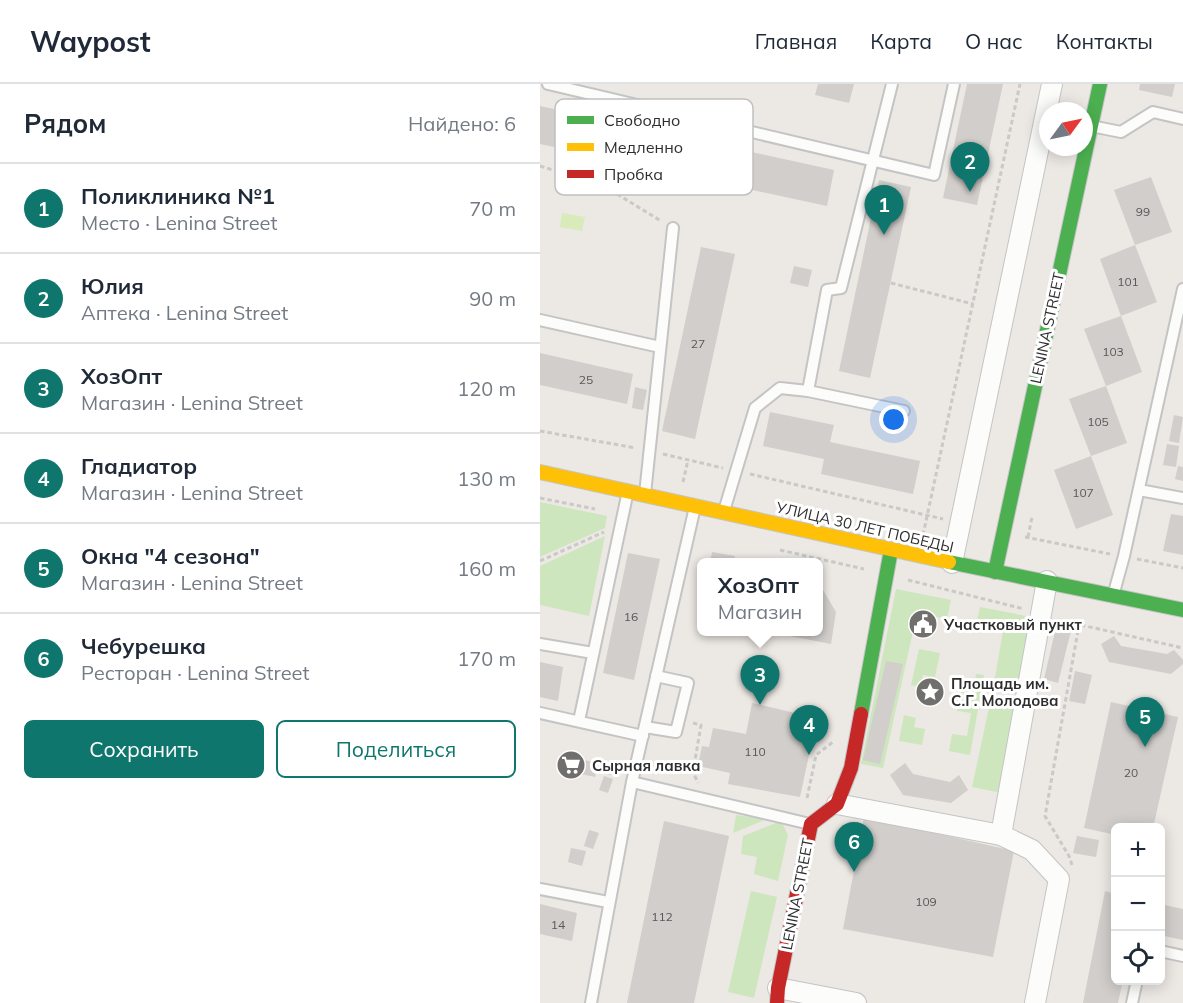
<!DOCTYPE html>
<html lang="ru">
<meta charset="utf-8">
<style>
body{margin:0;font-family:Mulish,sans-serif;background:#f6f6f7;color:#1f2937}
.controls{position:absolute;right:18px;bottom:18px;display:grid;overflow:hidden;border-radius:9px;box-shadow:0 3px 15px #0003}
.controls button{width:54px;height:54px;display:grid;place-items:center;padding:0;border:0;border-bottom:2px solid #e0e1e3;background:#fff;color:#1f2937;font:30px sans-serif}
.compass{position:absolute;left:499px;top:18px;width:54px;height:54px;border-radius:50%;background:#fff;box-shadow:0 3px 15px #0003;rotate:57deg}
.you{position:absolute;left:354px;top:336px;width:21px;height:21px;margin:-15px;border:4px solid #fff;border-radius:50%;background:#1a73e8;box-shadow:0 0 0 9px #1a73e833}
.badge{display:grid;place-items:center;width:39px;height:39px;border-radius:50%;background:#0f766e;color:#fff;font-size:20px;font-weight:700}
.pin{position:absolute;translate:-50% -50px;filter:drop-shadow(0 2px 3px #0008)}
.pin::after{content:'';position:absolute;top:32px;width:21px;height:18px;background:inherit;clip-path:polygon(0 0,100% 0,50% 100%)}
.popup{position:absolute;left:157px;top:474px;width:126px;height:78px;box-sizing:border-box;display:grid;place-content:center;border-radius:9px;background:#fff;filter:drop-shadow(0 2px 4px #0005);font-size:20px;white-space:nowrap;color:#747a83}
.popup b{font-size:22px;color:#1f2937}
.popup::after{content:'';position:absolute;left:50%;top:100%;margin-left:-12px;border:12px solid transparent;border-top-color:#fff}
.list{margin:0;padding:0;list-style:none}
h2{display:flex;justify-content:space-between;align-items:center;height:78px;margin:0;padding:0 24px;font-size:26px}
h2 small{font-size:20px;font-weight:400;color:#747a83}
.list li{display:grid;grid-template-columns:39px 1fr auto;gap:18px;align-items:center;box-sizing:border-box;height:90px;padding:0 24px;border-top:2px solid #e0e1e3}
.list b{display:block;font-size:22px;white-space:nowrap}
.list p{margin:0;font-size:20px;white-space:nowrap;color:#747a83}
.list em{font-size:20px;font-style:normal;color:#747a83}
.actions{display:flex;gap:12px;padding:18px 24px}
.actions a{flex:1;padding:14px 0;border:2px solid #0f766e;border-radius:9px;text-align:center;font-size:21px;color:#0f766e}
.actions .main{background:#0f766e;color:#fff}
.icon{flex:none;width:33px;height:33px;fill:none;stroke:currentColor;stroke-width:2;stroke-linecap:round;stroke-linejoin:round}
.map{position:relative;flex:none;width:643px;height:919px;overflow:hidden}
header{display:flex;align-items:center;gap:36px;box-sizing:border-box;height:84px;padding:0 30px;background:#fff;border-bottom:2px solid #e0e1e3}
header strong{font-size:28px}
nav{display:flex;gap:33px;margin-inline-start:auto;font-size:21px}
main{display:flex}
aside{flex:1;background:#fff}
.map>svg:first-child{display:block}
.green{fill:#cee6be}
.pitch{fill:#d9eabb}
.building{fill:#d1cecb}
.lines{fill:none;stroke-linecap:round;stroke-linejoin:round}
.lane-casing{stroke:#c5c4c5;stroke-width:14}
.street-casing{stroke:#c5c4c5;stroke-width:22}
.fast-casing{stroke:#c5c4c5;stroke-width:16}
.slow-casing{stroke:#c5c4c5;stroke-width:16}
.jam-casing{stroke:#c5c4c5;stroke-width:16}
.path{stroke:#c9c9c8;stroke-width:3;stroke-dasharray:4.5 3;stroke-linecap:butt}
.lane{stroke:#fcfcfb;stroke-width:10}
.street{stroke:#fcfcfb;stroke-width:20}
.fast{stroke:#4caf50;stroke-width:14}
.slow{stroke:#ffc107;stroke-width:14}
.jam{stroke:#c62828;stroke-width:14}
.labels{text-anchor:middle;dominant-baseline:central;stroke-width:6;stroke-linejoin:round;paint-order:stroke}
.number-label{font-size:12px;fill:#585857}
.street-label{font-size:15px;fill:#2e2e2e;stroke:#fff}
.poi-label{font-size:15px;font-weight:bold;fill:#2e2e2e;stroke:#fff;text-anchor:start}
.key{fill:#fff;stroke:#c0c0c0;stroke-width:1.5}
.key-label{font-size:16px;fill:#2e2e2e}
</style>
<header>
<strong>Waypost</strong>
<nav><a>Главная</a><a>Карта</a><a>О нас</a><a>Контакты</a></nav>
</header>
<main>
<aside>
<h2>Рядом<small>Найдено: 6</small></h2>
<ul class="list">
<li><span class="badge">1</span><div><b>Поликлиника №1</b><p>Место · Lenina Street</p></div><em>70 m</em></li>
<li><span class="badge">2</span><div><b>Юлия</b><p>Аптека · Lenina Street</p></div><em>90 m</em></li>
<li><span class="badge">3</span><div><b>ХозОпт</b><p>Магазин · Lenina Street</p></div><em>120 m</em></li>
<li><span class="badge">4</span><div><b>Гладиатор</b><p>Магазин · Lenina Street</p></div><em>130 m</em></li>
<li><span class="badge">5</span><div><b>Окна &quot;4 сезона&quot;</b><p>Магазин · Lenina Street</p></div><em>160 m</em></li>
<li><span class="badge">6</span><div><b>Чебурешка</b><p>Ресторан · Lenina Street</p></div><em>170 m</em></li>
</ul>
<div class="actions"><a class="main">Сохранить</a><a>Поделиться</a></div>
</aside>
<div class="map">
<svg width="643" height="919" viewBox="0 0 643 919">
<rect width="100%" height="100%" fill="#ece8e4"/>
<g class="green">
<path d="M0,418L67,432L65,444L0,473Z"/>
<path d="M65,452L49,532L0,521V482Z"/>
<path d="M356,505L411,516L407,535L377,529L343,684L321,680Z"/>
<path d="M440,523L497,534L482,611L453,605L463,547L436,541Z"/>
<path d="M379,565L400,569L395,593L383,591L381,603L371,601Z"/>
<path d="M436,590L444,591L430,671L409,667L412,650L427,652L431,629L417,627L422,600L434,602Z"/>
<path d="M451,614L480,619L462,709L432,703Z"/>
<path d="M364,631L376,634L374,643L385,645L382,661L359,657Z"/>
<path d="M196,731L227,735L193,749Z"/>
<path d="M241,737L248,751L238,797L214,790L217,773L201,770L203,752Z"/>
<path d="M211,807L237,813L214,914L188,908Z"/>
</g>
<path class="pitch" d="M22,129L45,133L42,147L20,143Z"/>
<g class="building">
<path d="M278,0H314L309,19L275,11Z"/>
<path d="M427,0H463L437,121L403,114Z"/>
<path d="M600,0H635L632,13L599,6Z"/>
<path d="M0,22L294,86L287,122L0,60Z"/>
<path d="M611,93L632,148L595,161L574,106Z"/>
<path d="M339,96L371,103L330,294L299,287Z"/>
<path d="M595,161L617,218L581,232L560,175Z"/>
<path d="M161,163L195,170L155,355L122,347Z"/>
<path d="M254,182L272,186L268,203L250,199Z"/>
<path d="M581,232L602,288L566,302L587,359L551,372L529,315L566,302L544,245Z"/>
<path d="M0,269L93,290L87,320L0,301Z"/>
<path d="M95,303L107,306L103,326L92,324Z"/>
<path d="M230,328L294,341L290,358L380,377L373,410L281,390L284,375L223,362Z"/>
<path d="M634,331L643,333L639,359L629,357Z"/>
<path d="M627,360L639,362L636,383L623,381Z"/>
<path d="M551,372L573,431L536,445L514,386Z"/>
<path d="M638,382L643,383V397L635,395Z"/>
<path d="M631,430L643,432V471L623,467Z"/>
<path d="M172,468L195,472L194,478H170Z"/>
<path d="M88,469L120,475L94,596L63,589Z"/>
<path d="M278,505L283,506L296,528L291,560L234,549L278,548Z"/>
<path d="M379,530L390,533L386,550L375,547Z"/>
<path d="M517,539L532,543L518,599L504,595Z"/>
<path d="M574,552L581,562L627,570L634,566L643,576V580L631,590L569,578L561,560Z"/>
<path d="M346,577L363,580L340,680L323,676Z"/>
<path d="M0,578L23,583L18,617L0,613Z"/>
<path d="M535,587L552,591L545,620L529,617Z"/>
<path d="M571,618L638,633L613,744H576V751L544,744Z"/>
<path d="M212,619L277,634L260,713L188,700L190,689L158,682L162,662L169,663L173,644L206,650Z"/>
<path d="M22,671L43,675L40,691L19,687Z"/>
<path d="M44,676L58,679L55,693L41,690Z"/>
<path d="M365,679L373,690L410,698L419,691L428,706L411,719L363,711L350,691Z"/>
<path d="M59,681L73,683L71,691L58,688Z"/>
<path d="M64,692L73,695L68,709L59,706Z"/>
<path d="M324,733L474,767L453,873L303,845Z"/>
<path d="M124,737L189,752L154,919H87Z"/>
<path d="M49,746L59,749L53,765L44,762Z"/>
<path d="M537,752L559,756L556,773L533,769Z"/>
<path d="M31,764L46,767L42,782L28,778Z"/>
<path d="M565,807L576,810V896H583L578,919H543Z"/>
<path d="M0,820L37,829L32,857L0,850Z"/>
<path d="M620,820L643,825V856L620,851Z"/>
</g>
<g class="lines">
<g class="lane-casing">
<g id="lane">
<path d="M8,0L394,91L414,0"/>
<path d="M551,42L581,48L613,28L643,35"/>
<path d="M0,236L120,263"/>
<path d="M268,307L364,327"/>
<path d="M599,406L643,414"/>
<path d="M105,410L133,144"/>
<path d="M184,427L215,324L240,304L268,307L287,206L301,204L352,0"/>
<path d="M573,512L584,472L643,205"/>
<path d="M0,560L53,569"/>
<path d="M0,629L103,652"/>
<path d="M39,637L88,407"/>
<path d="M105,643L136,648L148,599L116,592"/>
<path d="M92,698L270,740"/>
<path d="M0,805L68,818"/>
<path d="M620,867L643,872"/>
<path d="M51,919L92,698L155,423"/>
<path d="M592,919L597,896"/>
</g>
</g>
<g class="street-casing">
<g id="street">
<path d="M412,479L512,0"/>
<path d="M297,720L461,751"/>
<path d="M238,904L316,919"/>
<path d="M495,919L519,795L492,766L461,751L507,497"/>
</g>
</g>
<g class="fast-casing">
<g id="fast">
<path d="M409,478L643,526"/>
<path d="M455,488L560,0"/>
<path d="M321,630L351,466"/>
</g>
</g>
<g class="slow-casing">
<path id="slow" d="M0,388L409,478"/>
</g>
<g class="jam-casing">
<path id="jam" d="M237,919L238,904L271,740L297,720L311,684L321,630"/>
</g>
<g class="path">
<path d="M0,82L64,102L121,137"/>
<path d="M351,199L433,220"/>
<path d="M0,347L96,364"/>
<path d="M123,370L183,384"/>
<path d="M210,390L403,435"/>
<path d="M143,398L148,376"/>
<path d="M0,414L55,425"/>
<path d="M383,451L480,0"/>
<path d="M485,453L570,470"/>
<path d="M488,453L492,433"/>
<path d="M240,466L324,485"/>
<path d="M597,475L643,484"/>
<path d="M0,477L64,448"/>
<path d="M368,496L484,525"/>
<path d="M519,536L643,564"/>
<path d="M153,639L161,641L153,688L158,699"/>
<path d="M267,714L276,671L293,658"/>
<path d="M532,781L529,772L505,732L539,541"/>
</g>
<use href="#lane" class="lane"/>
<use href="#street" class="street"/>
<use href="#fast" class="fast"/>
<use href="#slow" class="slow"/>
<use href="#jam" class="jam"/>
</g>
<defs>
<g id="civic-disc" transform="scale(1.5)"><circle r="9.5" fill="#706f6e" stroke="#fff"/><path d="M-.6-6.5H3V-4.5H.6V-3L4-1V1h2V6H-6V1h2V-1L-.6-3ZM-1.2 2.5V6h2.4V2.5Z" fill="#fff"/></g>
<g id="sight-disc" transform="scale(1.5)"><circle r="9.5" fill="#706f6e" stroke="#fff"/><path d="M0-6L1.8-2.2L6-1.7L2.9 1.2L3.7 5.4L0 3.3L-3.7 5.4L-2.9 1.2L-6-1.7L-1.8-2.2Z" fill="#fff"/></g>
<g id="supermarket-disc" transform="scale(1.5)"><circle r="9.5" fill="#706f6e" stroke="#fff"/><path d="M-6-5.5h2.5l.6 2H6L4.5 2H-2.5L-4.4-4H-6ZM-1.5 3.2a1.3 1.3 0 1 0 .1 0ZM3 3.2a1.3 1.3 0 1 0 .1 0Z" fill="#fff"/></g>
</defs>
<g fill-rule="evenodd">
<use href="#civic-disc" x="383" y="540"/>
<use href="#sight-disc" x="390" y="608"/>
<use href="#supermarket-disc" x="31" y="681"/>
</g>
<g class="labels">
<g class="number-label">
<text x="603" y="127">99</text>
<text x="588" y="197">101</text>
<text x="158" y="259">27</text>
<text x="573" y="267">103</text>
<text x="46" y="295">25</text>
<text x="558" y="337">105</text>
<text x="543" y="408">107</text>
<text x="91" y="532">16</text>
<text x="215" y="667">110</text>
<text x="591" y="688">20</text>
<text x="386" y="817">109</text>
<text x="122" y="832">112</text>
<text x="18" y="840">14</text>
</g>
<g class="street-label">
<text transform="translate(507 244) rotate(-78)">LENINA STREET</text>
<text transform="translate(325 443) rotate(13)">УЛИЦА 30 ЛЕТ ПОБЕДЫ</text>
<text transform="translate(257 810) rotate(-79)">LENINA STREET</text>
</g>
<g class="poi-label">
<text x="404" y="540">Участковый пункт</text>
<text x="411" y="599">Площадь им.<tspan x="411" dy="17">С.Г. Молодова</tspan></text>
<text x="52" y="681">Сырная лавка</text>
</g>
</g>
<rect x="15" y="15" width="198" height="96" rx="9" class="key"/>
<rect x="27" y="32" width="27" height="8" fill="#4caf50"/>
<rect x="27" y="59" width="27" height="8" fill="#ffc107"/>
<rect x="27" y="86" width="27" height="8" fill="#c62828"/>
<g class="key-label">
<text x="64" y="42">Свободно</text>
<text x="64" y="69">Медленно</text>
<text x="64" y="96">Пробка</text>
</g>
</svg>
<div class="controls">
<button>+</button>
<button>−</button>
<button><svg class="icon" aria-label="locate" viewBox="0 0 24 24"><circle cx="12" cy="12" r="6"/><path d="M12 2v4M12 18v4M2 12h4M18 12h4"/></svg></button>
</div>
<svg class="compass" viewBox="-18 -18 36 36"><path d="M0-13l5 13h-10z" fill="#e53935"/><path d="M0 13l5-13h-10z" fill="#747a83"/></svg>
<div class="you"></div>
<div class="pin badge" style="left:344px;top:151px">1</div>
<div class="pin badge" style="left:430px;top:108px">2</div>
<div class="pin badge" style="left:220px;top:621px">3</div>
<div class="popup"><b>ХозОпт</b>Магазин</div>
<div class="pin badge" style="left:269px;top:671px">4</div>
<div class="pin badge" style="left:605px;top:663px">5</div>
<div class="pin badge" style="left:314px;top:788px">6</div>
</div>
</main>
